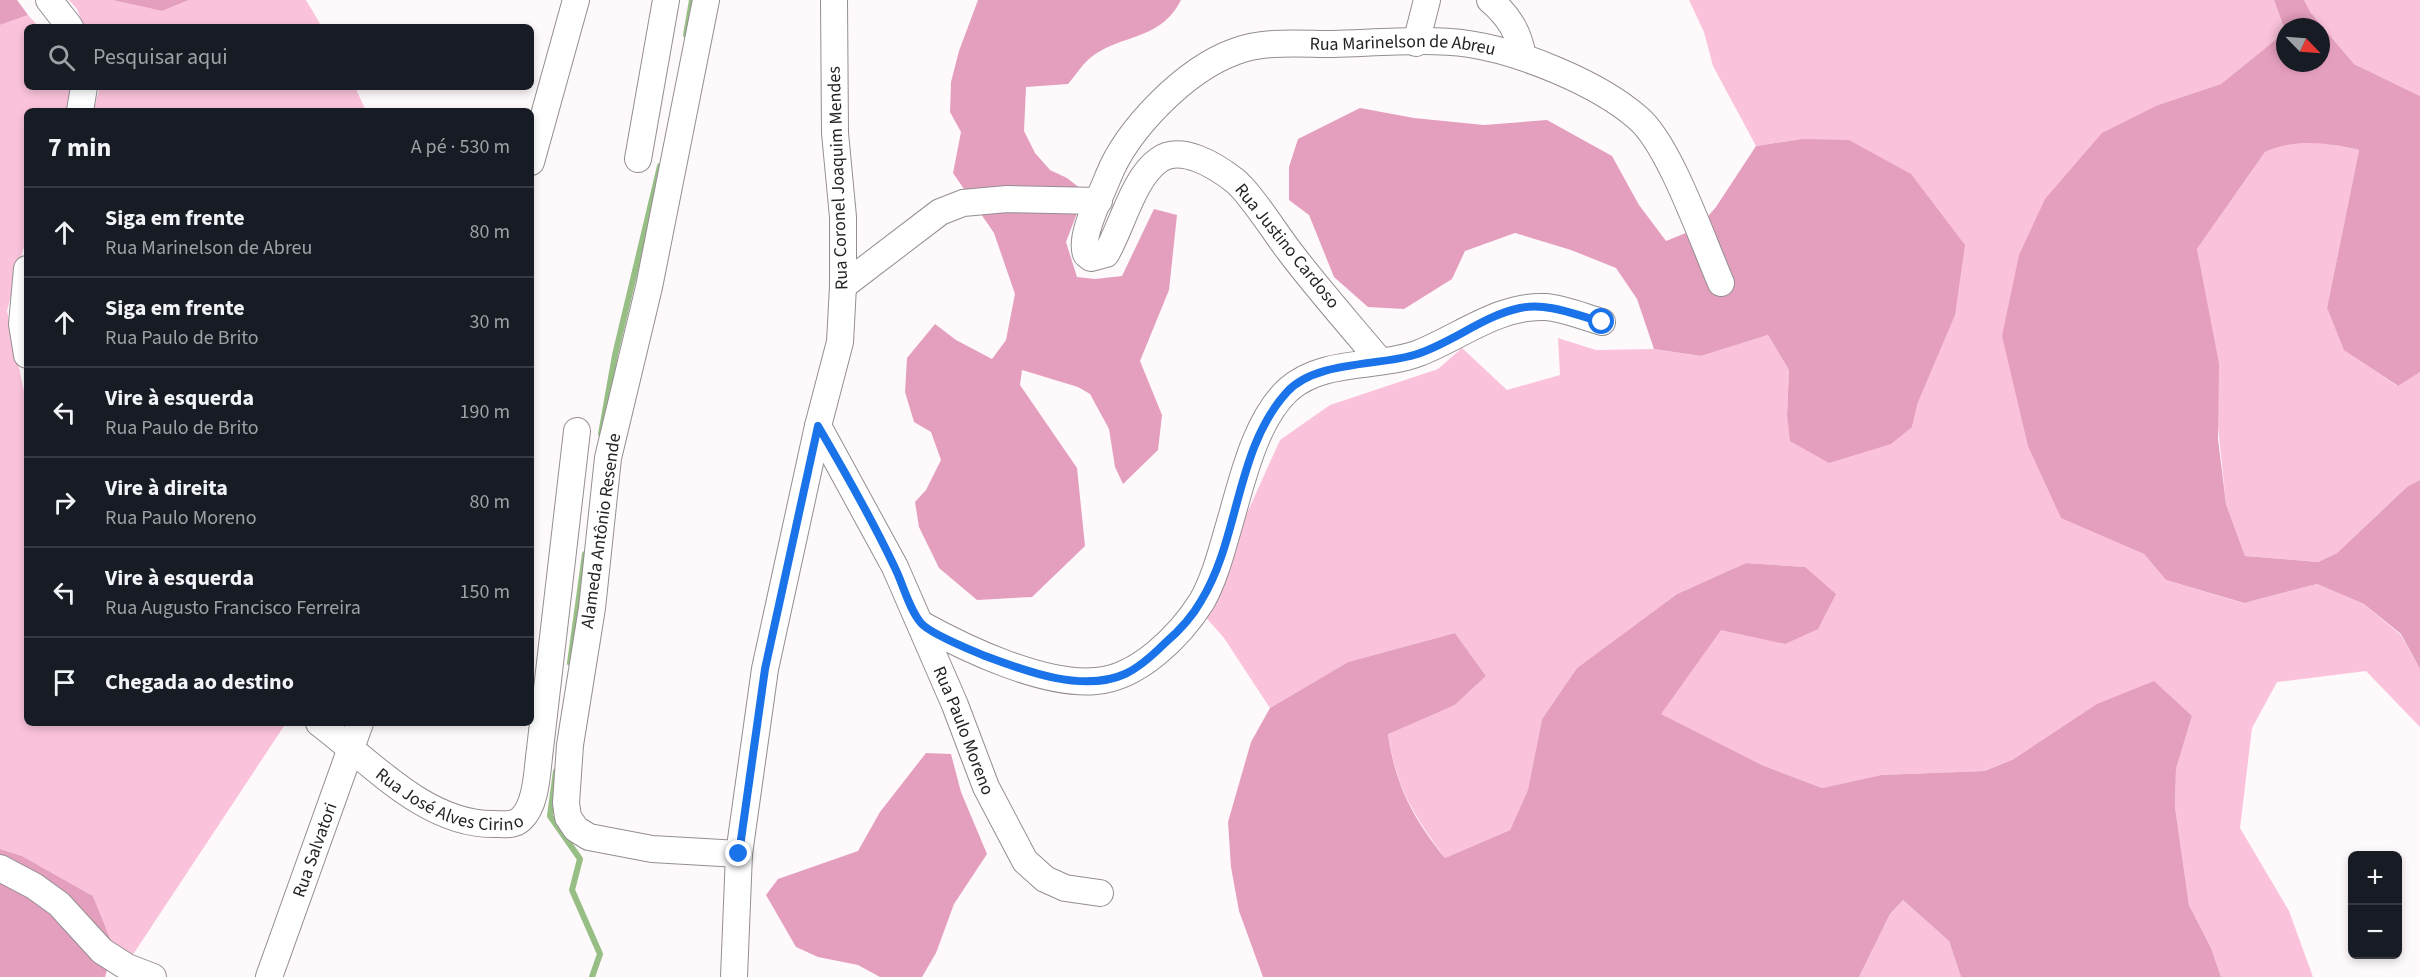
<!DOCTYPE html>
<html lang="pt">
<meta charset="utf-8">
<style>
body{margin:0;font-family:"Source Sans 3",sans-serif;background:#20242c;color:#f1f3f6}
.controls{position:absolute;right:18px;bottom:18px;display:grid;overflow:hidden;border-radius:9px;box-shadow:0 3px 9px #0003}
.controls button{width:54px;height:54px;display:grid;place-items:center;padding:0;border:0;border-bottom:2px solid #363941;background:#171b24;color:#f1f3f6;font:30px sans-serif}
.compass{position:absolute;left:2276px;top:18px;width:54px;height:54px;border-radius:50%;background:#171b24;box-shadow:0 3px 9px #0003;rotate:115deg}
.stop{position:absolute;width:18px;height:18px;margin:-14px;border:4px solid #1a73e8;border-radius:50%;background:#fff}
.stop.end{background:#1a73e8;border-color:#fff;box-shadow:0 2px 6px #0008}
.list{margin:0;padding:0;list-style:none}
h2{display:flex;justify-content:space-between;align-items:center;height:78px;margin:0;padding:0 24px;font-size:26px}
h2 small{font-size:20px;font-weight:400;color:#9ea1a6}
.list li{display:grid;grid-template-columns:39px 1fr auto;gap:18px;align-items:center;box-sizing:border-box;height:90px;padding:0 24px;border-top:2px solid #363941}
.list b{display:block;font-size:22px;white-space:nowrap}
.list p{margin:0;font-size:20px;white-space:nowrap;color:#9ea1a6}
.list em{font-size:20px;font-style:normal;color:#9ea1a6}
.icon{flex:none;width:33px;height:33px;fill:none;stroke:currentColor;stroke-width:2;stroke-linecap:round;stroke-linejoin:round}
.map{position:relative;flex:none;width:2420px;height:977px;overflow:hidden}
.search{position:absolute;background:#171b24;box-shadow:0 3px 9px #0003;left:24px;top:24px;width:510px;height:66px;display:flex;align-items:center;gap:15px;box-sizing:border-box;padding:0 21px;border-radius:9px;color:#9ea1a6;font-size:22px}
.panel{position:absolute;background:#171b24;box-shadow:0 3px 9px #0003;left:24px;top:108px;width:510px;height:618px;border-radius:9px}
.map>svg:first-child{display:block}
.green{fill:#fbc3db}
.forest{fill:#e59fbe}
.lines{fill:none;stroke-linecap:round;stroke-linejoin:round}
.stream{stroke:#97bf85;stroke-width:6}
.minor-casing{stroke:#948e90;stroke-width:28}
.minor{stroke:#fff;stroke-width:26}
.route{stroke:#1a73e8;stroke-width:8}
.labels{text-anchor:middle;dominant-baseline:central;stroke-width:4.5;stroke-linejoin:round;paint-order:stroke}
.street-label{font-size:18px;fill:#252223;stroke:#fff}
</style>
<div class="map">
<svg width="2420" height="977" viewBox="0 0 2420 977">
<rect width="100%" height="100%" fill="#fef9fb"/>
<g class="green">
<path d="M69,0H112L162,11L189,0H306L322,27H84L77,9Z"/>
<path d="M1689,0H2274L2285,32L2221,84L2158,105L2106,537L2144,554L2166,580L2243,603L2317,584L2364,604L2401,635L2420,669V727L2366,671L2277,682L2252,728L2240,828L2289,911L2313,977H2221L2211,948L2189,905L2175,807L2176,769L2192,716L2014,759L1983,771L1881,775L1822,788L1762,765L1660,714L1721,629L1785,644L1805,567L1746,563L1677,594L1577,668L1542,719L1528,791L1510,830L1445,858C1413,814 1396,788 1388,733L1455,705L1486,676L1455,633L1348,662L1270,708L1224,638L1202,613L1280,440L1330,405L1438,369L1462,348L1507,390L1560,375L1558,338L1596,350L1654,349L1701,356L1768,335L1789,370L1787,415L1912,427L1918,402L1802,139L1756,146L1713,66L1704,32Z"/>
<path d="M2304,0H2420V96L2354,64L2311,13Z"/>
<path d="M28,15L39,27H27V87H75L69,111H27V235L7,311L27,406V723H286L132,956L114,948L93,896L22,856L0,849V25Z"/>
<path d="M100,87H355L366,111H93Z"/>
<path d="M2319,142L2359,150L2327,308L2345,350L2397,386L2420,372V480L2408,486L2337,553L2318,562L2245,556L2226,504L2205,300L2197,249L2265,152L2282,144Z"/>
<path d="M1903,900L1949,941L1961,977H1859L1890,914Z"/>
</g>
<g class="forest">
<path d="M0,0H17L28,15L0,25Z"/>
<path d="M112,0H189L162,11Z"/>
<path d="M978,0H1181C1160,42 1120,33 1089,59C1081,66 1075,76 1068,84L1026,87L1024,131L1035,153L1050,170L1067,178L1085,192L1066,242L1077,277L1095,279L1122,276L1154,209L1177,215L1169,290L1140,361L1162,415L1158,450L1123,484L1115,467L1109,429L1090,394L1078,387L1022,370L1020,385L1077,468L1085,546L1032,597L977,600L939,568L919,527L915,502L926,490L941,460L931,432L914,422L905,392L907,358L935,324L956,340L992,359L1006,340L1015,294L994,233L953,173L961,132L950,112L951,82L959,51Z"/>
<path d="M2274,0H2304L2311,13L2354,64L2420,96V372L2398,386L2344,350L2327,308L2359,150C2327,143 2296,138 2265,152L2197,249L2219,364L2218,439L2226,504L2245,556L2318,562L2337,553L2408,486L2420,480V669L2401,634L2364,604L2317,584L2244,603L2166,580L2144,554L2061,518L2028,446L2002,336L2019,255L2045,199L2102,133L2158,105L2221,84L2285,32V63H2321V27H2285V31Z"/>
<path d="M1360,108L1414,118L1484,125L1547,120L1612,156L1639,205L1666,241L1698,228L1716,207L1756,146L1802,139L1849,140L1911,174L1965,245L1955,315L1918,402L1912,427L1891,444L1829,463L1790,441L1787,415L1789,370L1768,335L1701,356L1654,349L1637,299L1616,268L1571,250L1515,233L1465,251L1452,279L1404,309L1368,307L1334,277L1309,215L1289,200V167L1298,139Z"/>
<path d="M1746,563L1805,567L1836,594L1818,629L1785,644L1721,630L1661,714L1762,765L1822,788L1881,775L1984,771L2014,759L2097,704L2154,681L2192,716L2176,769L2175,807L2189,905L2211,948L2221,977H1961L1949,941L1903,900L1890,914L1859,977H1263L1239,911L1231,867L1228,822L1251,742L1270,708L1348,662L1455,633L1486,676L1455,705L1388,734C1395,784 1413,819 1445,858L1510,830L1528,790L1542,719L1577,668L1677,594Z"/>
<path d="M926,753L951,754L961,792L987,854L954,904L936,953L922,977H880L858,965L818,957L796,947L766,895L778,879L858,851L880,812Z"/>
<path d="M0,849L22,856L93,896L114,948L105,977H0Z"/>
</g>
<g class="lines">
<g class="stream">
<path d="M686,35L692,0"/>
<path d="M601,434L615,355L660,166"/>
<path d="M570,663L585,554"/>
<path d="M556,771L550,816L580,859L572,890L600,954L592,977"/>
</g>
<g class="minor-casing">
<g id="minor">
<path d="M49,0L70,27"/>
<path d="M706,0L649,287L608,458L592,608L570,745L566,803L568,817L576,829L589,837L652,849L739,854"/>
<path d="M1490,0C1509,16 1519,33 1523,57"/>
<path d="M1416,43L1427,0"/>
<path d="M80,111L84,87"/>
<path d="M638,159L666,0"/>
<path d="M531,162L576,0"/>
<path d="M27,269L22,324L27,355"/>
<path d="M843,286L940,212L963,203L1007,199L1099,201"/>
<path id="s1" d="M1380,361C1350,325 1318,289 1290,252C1276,234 1249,191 1234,180C1216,166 1181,144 1159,160C1133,178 1122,227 1106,254L1091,258L1086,254C1079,235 1101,196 1108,177C1127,129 1185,70 1234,52C1264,40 1301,44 1333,44C1374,43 1430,38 1469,44C1521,52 1598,83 1638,118C1670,145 1703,242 1721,283"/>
<path id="s2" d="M818,426L895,567L955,705L986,787L1025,861L1045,879L1065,888L1100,893"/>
<path d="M921,624C966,649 1044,686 1096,681C1138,678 1180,636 1202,601C1214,580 1221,553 1228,529C1241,486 1254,420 1289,389C1325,358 1378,369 1419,353C1460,337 1499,305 1545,307C1563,308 1584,317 1602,322"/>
<path id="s3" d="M319,723C371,762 426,825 494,824C503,824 514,826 521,819C537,805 537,770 540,749L577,431"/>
<path d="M0,868L34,886L59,904L102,951L127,967L153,977"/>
<path id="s4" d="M269,977L360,723"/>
<path d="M734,977L739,854L765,669L818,426L840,342L843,286V217L835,133L834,0"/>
</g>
</g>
<use href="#minor" class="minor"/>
</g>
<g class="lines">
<path class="route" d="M739,854L765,669L818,426C845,472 872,519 895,568C903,584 909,609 921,623C930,634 971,650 985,656C1025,671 1083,693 1125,674C1140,667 1154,654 1165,643C1179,631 1192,617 1201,601C1240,538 1235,449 1287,392C1315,361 1377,366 1414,355C1451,344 1482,316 1520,308C1547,302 1576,315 1602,322"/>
</g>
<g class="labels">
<g class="street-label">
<text stroke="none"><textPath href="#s1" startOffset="879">Rua Marinelson de Abreu</textPath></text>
<text transform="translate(838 178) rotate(-92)">Rua Coronel Joaquim Mendes</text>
<text transform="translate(1287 246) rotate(51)">Rua Justino Cardoso</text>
<text transform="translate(601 531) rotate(-82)">Alameda Antônio Resende</text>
<text stroke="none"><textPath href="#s2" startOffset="338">Rua Paulo Moreno</textPath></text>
<text stroke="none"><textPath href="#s3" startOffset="156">Rua José Alves Cirino</textPath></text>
<text stroke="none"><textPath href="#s4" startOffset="135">Rua Salvatori</textPath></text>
</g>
</g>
</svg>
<div class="controls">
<button>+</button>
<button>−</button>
</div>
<svg class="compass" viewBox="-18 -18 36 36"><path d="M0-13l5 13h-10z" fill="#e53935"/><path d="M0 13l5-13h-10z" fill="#9ea1a6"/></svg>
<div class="stop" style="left:1602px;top:322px"></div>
<div class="stop end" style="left:739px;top:854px"></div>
<div class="search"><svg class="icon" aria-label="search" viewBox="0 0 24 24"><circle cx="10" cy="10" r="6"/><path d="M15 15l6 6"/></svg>Pesquisar aqui</div>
<section class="panel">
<h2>7 min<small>A pé · 530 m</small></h2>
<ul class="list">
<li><svg class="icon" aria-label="ahead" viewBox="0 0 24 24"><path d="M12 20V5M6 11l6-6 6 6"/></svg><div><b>Siga em frente</b><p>Rua Marinelson de Abreu</p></div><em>80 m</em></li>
<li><svg class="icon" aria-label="ahead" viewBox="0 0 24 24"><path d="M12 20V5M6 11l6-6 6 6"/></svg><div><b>Siga em frente</b><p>Rua Paulo de Brito</p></div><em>30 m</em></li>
<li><svg class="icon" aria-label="left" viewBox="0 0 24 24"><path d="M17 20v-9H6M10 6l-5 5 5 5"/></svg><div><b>Vire à esquerda</b><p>Rua Paulo de Brito</p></div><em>190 m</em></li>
<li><svg class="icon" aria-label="right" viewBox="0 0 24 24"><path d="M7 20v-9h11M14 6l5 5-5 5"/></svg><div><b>Vire à direita</b><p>Rua Paulo Moreno</p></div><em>80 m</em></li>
<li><svg class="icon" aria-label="left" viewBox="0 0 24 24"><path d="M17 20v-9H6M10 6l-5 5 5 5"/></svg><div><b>Vire à esquerda</b><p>Rua Augusto Francisco Ferreira</p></div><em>150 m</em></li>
<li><svg class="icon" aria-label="arrive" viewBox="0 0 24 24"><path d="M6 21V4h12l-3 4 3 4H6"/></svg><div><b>Chegada ao destino</b></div></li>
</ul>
</section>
</div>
